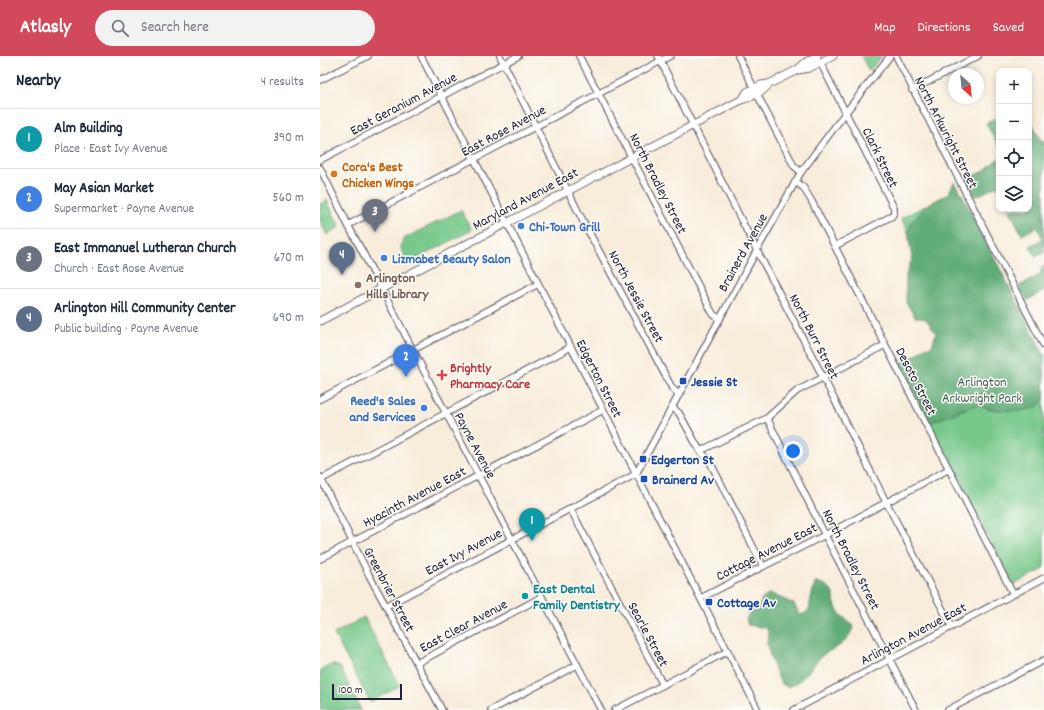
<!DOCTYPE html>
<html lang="en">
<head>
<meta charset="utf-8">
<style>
  :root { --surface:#fff; --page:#f2f2f3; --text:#1f2937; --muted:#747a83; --line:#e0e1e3; --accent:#d1495b }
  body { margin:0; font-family:Dekko,sans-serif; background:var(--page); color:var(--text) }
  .controls { position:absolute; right:12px; top:12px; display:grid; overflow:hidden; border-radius:8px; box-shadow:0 2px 6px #0003 }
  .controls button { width:36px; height:36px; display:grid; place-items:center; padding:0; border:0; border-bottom:1px solid var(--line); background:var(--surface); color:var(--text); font:20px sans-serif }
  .compass { position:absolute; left:628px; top:12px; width:36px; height:36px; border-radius:50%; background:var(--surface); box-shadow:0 2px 6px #0003; rotate:153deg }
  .scale { position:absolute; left:12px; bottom:10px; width:70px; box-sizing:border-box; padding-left:4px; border:2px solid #22223b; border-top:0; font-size:11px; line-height:14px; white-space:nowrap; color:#22223b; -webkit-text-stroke:3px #fdfcf7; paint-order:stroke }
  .you { position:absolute; left:473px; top:395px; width:14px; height:14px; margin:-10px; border:3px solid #fff; border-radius:50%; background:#1a73e8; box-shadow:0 0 0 6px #1a73e833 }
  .badge { display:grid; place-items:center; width:26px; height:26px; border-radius:50%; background:var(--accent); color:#fff; font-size:13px; font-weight:700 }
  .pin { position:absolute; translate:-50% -33px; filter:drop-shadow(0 1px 2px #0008) }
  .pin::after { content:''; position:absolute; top:21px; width:14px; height:12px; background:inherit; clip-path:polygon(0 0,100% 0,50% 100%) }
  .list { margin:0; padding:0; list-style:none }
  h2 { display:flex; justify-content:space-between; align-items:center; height:52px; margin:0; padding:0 16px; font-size:17px }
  h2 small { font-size:13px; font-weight:400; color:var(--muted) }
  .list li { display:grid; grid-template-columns:26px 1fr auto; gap:12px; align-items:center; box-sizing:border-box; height:60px; padding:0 16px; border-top:1px solid var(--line) }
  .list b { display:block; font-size:15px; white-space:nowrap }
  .list p { margin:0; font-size:13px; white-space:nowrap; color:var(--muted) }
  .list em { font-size:13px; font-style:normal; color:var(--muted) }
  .icon { flex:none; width:22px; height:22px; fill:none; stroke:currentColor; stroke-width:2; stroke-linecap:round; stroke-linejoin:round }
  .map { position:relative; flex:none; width:724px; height:654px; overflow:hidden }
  header { display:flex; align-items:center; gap:24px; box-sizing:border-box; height:56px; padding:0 20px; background:var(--accent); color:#fff }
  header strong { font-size:19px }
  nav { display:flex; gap:22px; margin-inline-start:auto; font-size:14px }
  .search { width:280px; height:36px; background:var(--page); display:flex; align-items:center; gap:10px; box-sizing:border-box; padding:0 14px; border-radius:22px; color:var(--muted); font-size:15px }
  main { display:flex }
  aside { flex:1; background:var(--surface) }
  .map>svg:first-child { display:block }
  .green { fill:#77c88a; stroke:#4c7562 }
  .forest { fill:#61ac76; stroke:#426758 }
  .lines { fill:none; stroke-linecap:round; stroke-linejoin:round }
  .minor-casing { stroke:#6d6973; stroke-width:8 }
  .major-casing { stroke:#6d6973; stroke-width:9 }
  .minor { stroke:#fff; stroke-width:5.5 }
  .major { stroke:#fff; stroke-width:7 }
  .food-dot { fill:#e8710a; stroke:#fdfcf7; stroke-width:1.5 }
  .shop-dot { fill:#3f7fe0; stroke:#fdfcf7; stroke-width:1.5 }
  .education-dot { fill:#8d6e63; stroke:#fdfcf7; stroke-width:1.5 }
  .health-dot { fill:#e0444e; stroke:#fdfcf7; stroke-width:1.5 }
  .transit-dot { fill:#1a4fb4; stroke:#fdfcf7; stroke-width:1.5 }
  .culture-dot { fill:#0f9aa8; stroke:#fdfcf7; stroke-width:1.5 }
  .labels { text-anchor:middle; stroke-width:3; stroke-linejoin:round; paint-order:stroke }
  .street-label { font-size:14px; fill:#22223b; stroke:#fdfcf7 }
  .food-label { font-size:14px; font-weight:bold; fill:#c56008; stroke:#fdfcf7; text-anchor:start }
  .shop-label { font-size:14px; font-weight:bold; fill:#366cbe; stroke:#fdfcf7; text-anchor:start }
  .education-label { font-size:14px; font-weight:bold; fill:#785e54; stroke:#fdfcf7; text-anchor:start }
  .health-label { font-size:14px; font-weight:bold; fill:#be3a42; stroke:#fdfcf7; text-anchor:start }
  .transit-label { font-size:14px; font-weight:bold; fill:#164399; stroke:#fdfcf7; text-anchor:start }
  .park-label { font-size:14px; fill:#405c57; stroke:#fdfcf7 }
  .culture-label { font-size:14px; font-weight:bold; fill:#0d838f; stroke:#fdfcf7; text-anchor:start }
</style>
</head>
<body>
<header>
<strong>Atlasly</strong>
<div class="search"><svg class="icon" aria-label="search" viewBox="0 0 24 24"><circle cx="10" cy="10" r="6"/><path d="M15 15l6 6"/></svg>Search here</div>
<nav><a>Map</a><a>Directions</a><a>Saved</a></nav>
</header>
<main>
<aside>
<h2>Nearby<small>4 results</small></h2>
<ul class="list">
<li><span class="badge" style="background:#0f9aa8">1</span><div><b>Alm Building</b><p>Place · East Ivy Avenue</p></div><em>390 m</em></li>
<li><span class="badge" style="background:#3f7fe0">2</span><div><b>May Asian Market</b><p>Supermarket · Payne Avenue</p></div><em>560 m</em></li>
<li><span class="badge" style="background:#6b7280">3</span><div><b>East Immanuel Lutheran Church</b><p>Church · East Rose Avenue</p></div><em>670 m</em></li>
<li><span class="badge" style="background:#5c6f8a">4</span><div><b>Arlington Hill Community Center</b><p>Public building · Payne Avenue</p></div><em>690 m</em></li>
</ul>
</aside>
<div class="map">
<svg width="724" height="654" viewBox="0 0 724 654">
  <rect width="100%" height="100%" fill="#fdfcf7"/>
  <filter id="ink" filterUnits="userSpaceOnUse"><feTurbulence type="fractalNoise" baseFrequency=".025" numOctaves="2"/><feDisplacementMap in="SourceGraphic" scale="8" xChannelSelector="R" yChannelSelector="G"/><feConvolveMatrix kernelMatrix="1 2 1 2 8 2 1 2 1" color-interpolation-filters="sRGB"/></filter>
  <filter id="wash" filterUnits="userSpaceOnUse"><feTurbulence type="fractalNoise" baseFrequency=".012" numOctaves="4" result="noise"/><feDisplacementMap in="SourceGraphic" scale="16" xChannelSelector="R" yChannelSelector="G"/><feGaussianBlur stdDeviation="0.9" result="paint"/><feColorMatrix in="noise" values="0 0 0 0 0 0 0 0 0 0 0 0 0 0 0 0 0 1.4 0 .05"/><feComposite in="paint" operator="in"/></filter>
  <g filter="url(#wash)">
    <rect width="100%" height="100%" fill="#f8eddb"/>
    <g class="green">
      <polygon points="541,0 562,0 549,15"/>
      <polygon points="639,133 724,299 724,513 693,529 609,367 580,308 615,290 637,274 581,162"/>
      <polygon points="7,144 20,171 7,179 0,165 0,148"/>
      <path d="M141,154l11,20 -64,33c-4,-7 -10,-15 -5,-24z"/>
      <polygon points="44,561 80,630 50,646 14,578"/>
      <polygon points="12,608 20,611 41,654 0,654 0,615"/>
    </g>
    <g class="forest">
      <polygon points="679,61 679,91 666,67"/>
      <polygon points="709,61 721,85 724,84 724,197 716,201 710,190 723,183 717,171 702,179 689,153 709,153"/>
      <polygon points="679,102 679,134 677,130 655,141 646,124 665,114"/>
      <polygon points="634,126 643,141 724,299 724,343 716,352 699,355 676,354 656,349 609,367 580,308 597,298 604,292 612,290 616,277 606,263 595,261 586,246 586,219 592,203 588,176 593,164 609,148 628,138"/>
      <polygon points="722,210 724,210 724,235 707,244 699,230 720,219"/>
      <path d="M495,527c8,-1 15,4 18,11 2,4 1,9 3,13 4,8 11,14 18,19 -5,11 -9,17 -20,23 -4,2 -8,3 -11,6 -9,7 -29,42 -42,28 -3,-3 -13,-33 -14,-38 0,-8 4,-7 -1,-17l-18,-3 -2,-6 4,-6 9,-4 2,-9 9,-7 24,11 6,11 4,-1 5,-4 2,-12z"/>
    </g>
  </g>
  <g filter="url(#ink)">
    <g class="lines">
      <g class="minor-casing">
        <g id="minor">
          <polyline points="101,0 438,654"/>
          <polyline points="180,0 263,165 352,332 359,339"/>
          <polyline points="259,0 393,258 400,263"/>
          <polyline points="338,0 433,187 503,321 566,446 632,571"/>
          <polyline points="418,0 434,32"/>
          <polyline points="576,0 724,290"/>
          <polyline points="500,6 574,152 574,156 572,160 515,190"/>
          <polyline points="0,24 48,0"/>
          <polyline points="592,34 658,0"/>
          <polyline points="437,38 474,110 481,116"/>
          <polyline points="0,104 198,0"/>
          <polyline points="0,112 29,171 42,195 93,294 281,654"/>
          <polyline points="475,126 483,131 491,144 693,538"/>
          <polyline points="28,169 350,0"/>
          <polyline points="0,343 218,228"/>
          <polyline points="353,352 359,357 380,395 389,404 443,510"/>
          <polyline points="447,362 505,479 596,654"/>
          <polyline points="380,395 447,362 477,335 565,289"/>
          <polyline points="316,418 437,194 481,116 526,56 570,0"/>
          <polyline points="0,421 49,519 122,654"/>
          <polyline points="0,424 251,291"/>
          <polyline points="250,452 343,629"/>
          <polyline points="0,503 283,354"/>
          <polyline points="381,542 505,479 629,413"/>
          <polyline points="66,550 316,418"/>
          <polyline points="97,607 222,541"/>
          <polyline points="171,654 257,609"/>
          <polyline points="295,654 408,595"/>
          <polyline points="474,654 724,522"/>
          <polyline points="628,654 724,604"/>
        </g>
      </g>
      <g class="major-casing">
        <g id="major">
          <polyline points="478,14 489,12 513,0"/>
          <polyline points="423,43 427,36 441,29 449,28 477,14 486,6 497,0"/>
          <path d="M0,265l423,-222c10,-2 19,-6 26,-15"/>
        </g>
      </g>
      <use href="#minor" class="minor"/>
      <use href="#major" class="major"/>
    </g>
  </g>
  <circle class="food-dot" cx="14" cy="118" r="4"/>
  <g class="shop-dot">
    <circle cx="201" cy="170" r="4"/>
    <circle cx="64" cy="202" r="4"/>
    <circle cx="104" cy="352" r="4"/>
  </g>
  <circle class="education-dot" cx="38" cy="229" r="4"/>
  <path class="health-dot" d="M120 313h4v4h4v4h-4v4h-4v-4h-4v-4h4z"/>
  <g class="transit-dot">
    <rect x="359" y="321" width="8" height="8" rx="2"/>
    <rect x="319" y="399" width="8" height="8" rx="2"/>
    <rect x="320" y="419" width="8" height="8" rx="2"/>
    <rect x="385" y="542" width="8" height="8" rx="2"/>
  </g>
  <circle class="culture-dot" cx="205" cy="540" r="4"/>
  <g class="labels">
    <g class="street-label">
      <text transform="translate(83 47) rotate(-28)" y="5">East Geranium Avenue</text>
      <text transform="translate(183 74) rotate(-28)" y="5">East Rose Avenue</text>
      <text transform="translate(627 76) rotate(63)" y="5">North Arkwright Street</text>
      <text transform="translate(561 101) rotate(64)" y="5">Clark Street</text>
      <text transform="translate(339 127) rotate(63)" y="5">North Bradley Street</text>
      <text transform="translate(205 142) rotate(-28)" y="5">Maryland Avenue East</text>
      <text transform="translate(422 196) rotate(-61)" y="5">Brainerd Avenue</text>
      <text transform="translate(317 240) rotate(62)" y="5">North Jessie Street</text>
      <text transform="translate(495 280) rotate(63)" y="5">North Burr Street</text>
      <text transform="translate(280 322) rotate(63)" y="5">Edgerton Street</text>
      <text transform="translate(597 325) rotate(63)" y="5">Desoto Street</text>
      <text transform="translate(156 389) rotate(62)" y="5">Payne Avenue</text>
      <text transform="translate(94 440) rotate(-28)" y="5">Hyacinth Avenue East</text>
      <text transform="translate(143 495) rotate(-28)" y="5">East Ivy Avenue</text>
      <text transform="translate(446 495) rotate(-27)" y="5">Cottage Avenue East</text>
      <text transform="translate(532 503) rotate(63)" y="5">North Bradley Street</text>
      <text transform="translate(70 533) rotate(62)" y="5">Greenbrier Street</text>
      <text transform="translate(143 569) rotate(-28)" y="5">East Clear Avenue</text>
      <text transform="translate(593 577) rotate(-28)" y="5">Arlington Avenue East</text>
      <text transform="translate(329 578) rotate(62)" y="5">Searle Street</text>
    </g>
    <g class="food-label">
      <text x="22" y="115">Cora's Best<tspan x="22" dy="16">Chicken Wings</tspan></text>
    </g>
    <g class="shop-label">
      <text x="209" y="175">Chi-Town Grill</text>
      <text x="72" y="207">Lizmabet Beauty Salon</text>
      <text x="96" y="349" text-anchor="end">Reed's Sales<tspan x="96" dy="16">and Services</tspan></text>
    </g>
    <g class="education-label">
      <text x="46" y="226">Arlington<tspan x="46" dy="16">Hills Library</tspan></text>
    </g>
    <g class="health-label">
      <text x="130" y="316">Brightly<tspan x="130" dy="16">Pharmacy Care</tspan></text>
    </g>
    <g class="transit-label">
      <text x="371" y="330">Jessie St</text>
      <text x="331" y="408">Edgerton St</text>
      <text x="332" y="428">Brainerd Av</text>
      <text x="397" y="551">Cottage Av</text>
    </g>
    <g class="park-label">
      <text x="662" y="330">Arlington<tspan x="662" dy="16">Arkwright Park</tspan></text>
    </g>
    <g class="culture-label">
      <text x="213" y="537">East Dental<tspan x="213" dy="16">Family Dentistry</tspan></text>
    </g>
  </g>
</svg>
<div class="controls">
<button>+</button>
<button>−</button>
<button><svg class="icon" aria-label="locate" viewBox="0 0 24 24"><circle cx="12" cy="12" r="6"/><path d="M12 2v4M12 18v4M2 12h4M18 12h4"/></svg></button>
<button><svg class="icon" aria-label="layers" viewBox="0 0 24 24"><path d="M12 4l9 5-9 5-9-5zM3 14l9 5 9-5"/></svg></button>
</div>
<svg class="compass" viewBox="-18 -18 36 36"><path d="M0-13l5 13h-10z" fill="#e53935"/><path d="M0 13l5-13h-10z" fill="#747a83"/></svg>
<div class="scale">100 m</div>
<div class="you"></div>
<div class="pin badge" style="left:212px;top:485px;background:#0f9aa8">1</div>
<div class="pin badge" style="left:86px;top:321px;background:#3f7fe0">2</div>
<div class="pin badge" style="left:55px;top:176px;background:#6b7280">3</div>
<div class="pin badge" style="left:22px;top:219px;background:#5c6f8a">4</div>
</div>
</main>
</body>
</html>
